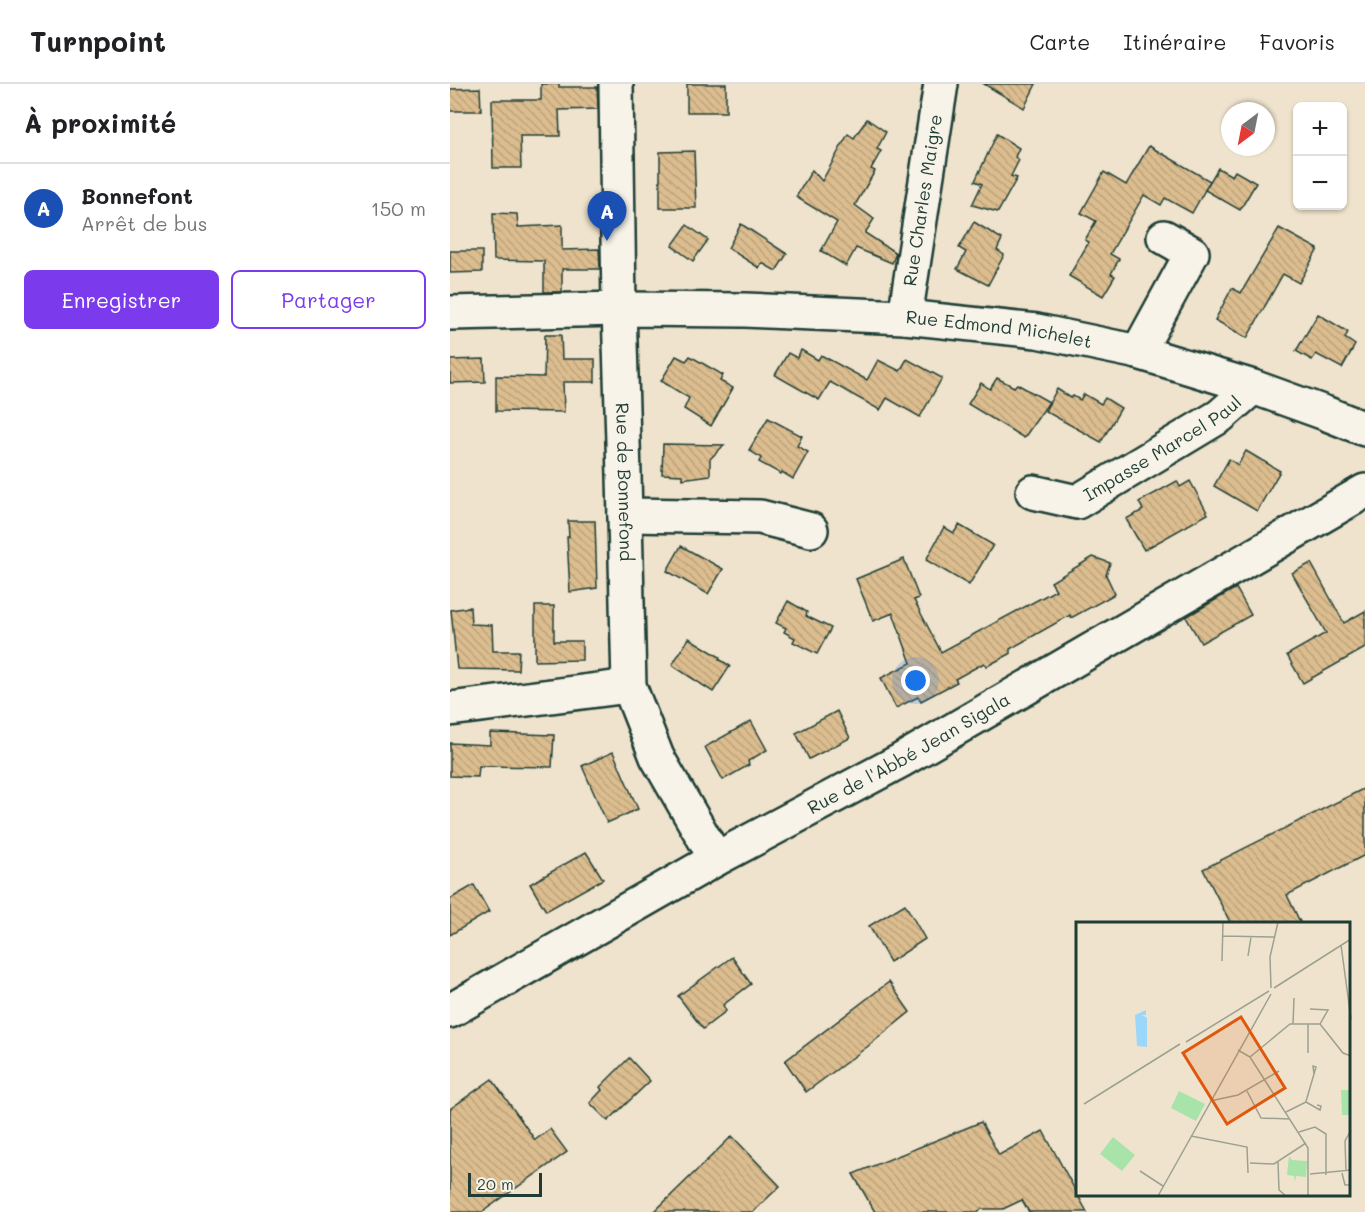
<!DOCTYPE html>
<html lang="fr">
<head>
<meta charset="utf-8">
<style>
  :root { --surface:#fff; --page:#f6f6f6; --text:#202124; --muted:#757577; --line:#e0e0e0; --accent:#7c3aed }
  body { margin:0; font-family:Mali,sans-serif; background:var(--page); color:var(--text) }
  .controls { position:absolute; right:18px; top:18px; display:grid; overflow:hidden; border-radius:9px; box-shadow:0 2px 4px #0004 }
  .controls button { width:54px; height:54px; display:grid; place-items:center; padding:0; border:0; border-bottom:2px solid var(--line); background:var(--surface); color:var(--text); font:30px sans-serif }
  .compass { position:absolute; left:771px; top:18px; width:54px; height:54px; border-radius:50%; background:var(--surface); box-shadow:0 2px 4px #0004; rotate:212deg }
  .scale { position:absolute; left:18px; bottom:15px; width:74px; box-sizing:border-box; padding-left:6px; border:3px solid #1f3d34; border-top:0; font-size:16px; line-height:21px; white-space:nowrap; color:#1f3d34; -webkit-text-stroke:4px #f7f3e8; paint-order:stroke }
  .you { position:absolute; left:466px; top:597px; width:21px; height:21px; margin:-15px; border:4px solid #fff; border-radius:50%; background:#1a73e8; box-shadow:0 0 0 9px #1a73e833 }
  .badge { display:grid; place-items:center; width:39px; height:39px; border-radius:50%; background:var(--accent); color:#fff; font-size:20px; font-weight:700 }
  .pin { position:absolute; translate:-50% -50px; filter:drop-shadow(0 2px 3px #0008) }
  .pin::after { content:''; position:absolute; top:32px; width:21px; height:18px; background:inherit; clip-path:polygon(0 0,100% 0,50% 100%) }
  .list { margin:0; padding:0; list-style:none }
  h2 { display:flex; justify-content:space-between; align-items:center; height:78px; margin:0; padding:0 24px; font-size:26px }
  h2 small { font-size:20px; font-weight:400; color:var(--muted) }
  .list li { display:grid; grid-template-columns:39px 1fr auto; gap:18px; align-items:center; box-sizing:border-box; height:90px; padding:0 24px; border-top:2px solid var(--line) }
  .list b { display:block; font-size:22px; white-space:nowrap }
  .list p { margin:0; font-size:20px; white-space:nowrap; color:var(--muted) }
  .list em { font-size:20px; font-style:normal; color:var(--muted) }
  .actions { display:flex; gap:12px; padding:18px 24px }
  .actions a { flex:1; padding:14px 0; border:2px solid var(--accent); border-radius:9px; text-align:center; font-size:21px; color:var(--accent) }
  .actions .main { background:var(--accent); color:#fff }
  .map { position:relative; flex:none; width:915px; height:1128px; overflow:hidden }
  header { display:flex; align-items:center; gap:36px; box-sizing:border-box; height:84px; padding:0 30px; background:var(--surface); border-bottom:2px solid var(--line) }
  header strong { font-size:28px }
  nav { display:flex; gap:33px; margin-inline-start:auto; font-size:21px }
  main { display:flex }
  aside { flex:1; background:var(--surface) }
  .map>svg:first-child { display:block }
  .building { fill:url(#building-back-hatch); stroke:#1f3d34; stroke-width:1.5 }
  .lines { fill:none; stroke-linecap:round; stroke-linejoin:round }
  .minor-casing { stroke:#1f3d34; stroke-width:38 }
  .minor { stroke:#f7f3e8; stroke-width:33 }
  .labels { text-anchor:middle; stroke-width:4.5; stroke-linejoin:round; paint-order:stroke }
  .street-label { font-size:18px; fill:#1f3d34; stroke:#f7f3e8 }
  .inset-road { fill:none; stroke:#9ca190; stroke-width:1.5 }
  .view { fill:#de580e; fill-opacity:0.15; stroke:#de580e; stroke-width:3 }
  .inset-edge { fill:none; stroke:#1f3d34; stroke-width:3 }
</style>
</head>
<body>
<header>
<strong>Turnpoint</strong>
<nav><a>Carte</a><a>Itinéraire</a><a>Favoris</a></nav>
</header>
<main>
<aside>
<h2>À proximité<small></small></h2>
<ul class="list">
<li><span class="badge" style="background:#1a4fb4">A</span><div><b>Bonnefont</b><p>Arrêt de bus</p></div><em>150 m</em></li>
</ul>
<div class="actions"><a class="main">Enregistrer</a><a>Partager</a></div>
</aside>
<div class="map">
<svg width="915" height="1128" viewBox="0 0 915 1128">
  <defs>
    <pattern id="building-back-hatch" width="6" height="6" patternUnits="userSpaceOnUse" patternTransform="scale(1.5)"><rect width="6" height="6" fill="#dcbd8f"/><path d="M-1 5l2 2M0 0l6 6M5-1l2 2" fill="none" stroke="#bca37c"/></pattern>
  </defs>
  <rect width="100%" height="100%" fill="#efe3cd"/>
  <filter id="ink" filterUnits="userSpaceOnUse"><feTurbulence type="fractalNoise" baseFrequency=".0167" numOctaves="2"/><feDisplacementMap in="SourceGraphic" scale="12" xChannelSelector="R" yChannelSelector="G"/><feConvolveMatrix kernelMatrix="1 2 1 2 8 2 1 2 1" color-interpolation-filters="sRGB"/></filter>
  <g filter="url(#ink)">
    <g class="building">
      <polygon points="91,0 109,0 109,3 147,3 148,25 109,26 110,52 70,52 71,84 43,84 42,16 91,16"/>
      <rect x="237" y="0" width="39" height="28"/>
      <polygon points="534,0 586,0 574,24"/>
      <polygon points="30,4 31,27 0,27 0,5"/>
      <polygon points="417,35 436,48 427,65 431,67 421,85 425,87 405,121 424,135 415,149 446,169 442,179 406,164 396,182 371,167 387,138 346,113 362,86 372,97 398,50 404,54"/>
      <polygon points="547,50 569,64 565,73 569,76 561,92 567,94 548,128 522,121 532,100 525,97"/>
      <polygon points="699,62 760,97 742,129 715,114 711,121 694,111 660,170 669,175 661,190 665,192 653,212 619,192 639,158 635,156 646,137 631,129 654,88 676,101"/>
      <polygon points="244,67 246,124 210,124 210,68"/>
      <polygon points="768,84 782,92 785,87 806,99 790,126 755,106"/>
      <polygon points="43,129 67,130 68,143 112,141 112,166 149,165 150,185 112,185 112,208 94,208 94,177 44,176"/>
      <polygon points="524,138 552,155 547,166 554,171 538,201 507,185 516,168 509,164"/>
      <polygon points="291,140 337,170 326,187 312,179 309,184 278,164"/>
      <polygon points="237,141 258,156 243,177 222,162"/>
      <polygon points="829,144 868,165 849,199 833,190 797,254 765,236 782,204 791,209"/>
      <polygon points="0,167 32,167 32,188 0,189"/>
      <polygon points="868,230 898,248 895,254 905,261 892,284 866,270 862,276 846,267"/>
      <polygon points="95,251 111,251 112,275 145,275 145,298 113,298 114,328 46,327 46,292 94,293"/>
      <polygon points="351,266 368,276 371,271 417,296 428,276 450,287 457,275 492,294 470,333 437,314 430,326 380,298 369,316 325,291 338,269 347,274"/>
      <polygon points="226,272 236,277 240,272 273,291 270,297 283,304 261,342 234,325 239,314 211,297"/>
      <polygon points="34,275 35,298 0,299 0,276"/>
      <polygon points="547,294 564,303 567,300 599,318 574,354 518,320 531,299 540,305"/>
      <polygon points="607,305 621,314 623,312 630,316 634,310 651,320 655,314 671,324 651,358 595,327"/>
      <polygon points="318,334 352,352 347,362 358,368 343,395 332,388 331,390 309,378 311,374 299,366"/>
      <polygon points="213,360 274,361 260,375 260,391 232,395 232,391 212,390"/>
      <polygon points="796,367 830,387 807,427 764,402 779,375 788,381"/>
      <polygon points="727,397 730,403 740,397 758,430 694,466 676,435 693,426 689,418"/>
      <polygon points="118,437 145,437 147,504 120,508 117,453 119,453"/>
      <polygon points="509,441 543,461 519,501 476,476 494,443 504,449"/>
      <polygon points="231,462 273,485 258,510 217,487"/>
      <polygon points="643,473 660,479 656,491 665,510 621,534 620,531 560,565 560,570 537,582 534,579 505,595 507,598 471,617 468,613 446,624 431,594 461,579 443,529 423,537 406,495 454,475 469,514 464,516 491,568 606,506 601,498"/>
      <polygon points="861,479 894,539 915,527 915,564 853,599 837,571 876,549 842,489"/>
      <polygon points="786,504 801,531 751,559 736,533"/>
      <polygon points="338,517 357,528 356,532 381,544 367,570 343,558 345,554 334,548 336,544 326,539"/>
      <polygon points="85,522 104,522 104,557 132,557 132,576 85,577"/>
      <polygon points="20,523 21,540 42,541 43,567 69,567 68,586 7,585 1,526"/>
      <polygon points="239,554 270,573 269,575 280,582 263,608 222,581"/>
      <polygon points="387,627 400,654 359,675 346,649"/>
      <polygon points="301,637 317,666 298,677 299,681 273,696 255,663"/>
      <polygon points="40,649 104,651 102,683 29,682 28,693 0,692 0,659 40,661"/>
      <polygon points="163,668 188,725 157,739 132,682"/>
      <polygon points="915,704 915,771 837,811 851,840 781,840 753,785"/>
      <polygon points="136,768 153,795 96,827 80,800"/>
      <polygon points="24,801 39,828 0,851 0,815"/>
      <polygon points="455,820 475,855 440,878 419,842"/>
      <polygon points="282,873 301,900 273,921 276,927 253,945 228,912"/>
      <polygon points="439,898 460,928 417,963 356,1008 335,977"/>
      <polygon points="179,974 200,997 158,1037 140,1019 152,1006 150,1003"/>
      <polygon points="42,995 85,1056 100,1045 117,1068 32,1128 0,1128 0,1025"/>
      <polygon points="531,1038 549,1071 593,1047 637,1128 579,1128 572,1116 553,1125 532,1125 527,1128 425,1128 403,1090"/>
      <polygon points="282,1052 330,1102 303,1128 204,1128"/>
    </g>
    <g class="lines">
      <g class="minor-casing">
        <g id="minor">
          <path id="s1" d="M166,0l3,225 5,166 5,211 28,71 59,102"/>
          <path id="s2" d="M0,229l169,-4 126,1 160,7 132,14 101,21 115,35 72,26 40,16"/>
          <path id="s3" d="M455,233l36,-233"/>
          <polyline points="688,268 742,169 714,153"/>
          <path id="s4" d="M583,408l44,10 143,-86 33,-29"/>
          <polyline points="175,431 310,433 361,446"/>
          <polyline points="0,625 179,602"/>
          <path id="s5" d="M0,927l266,-152 184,-98 465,-270"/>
        </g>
      </g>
      <use href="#minor" class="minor"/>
    </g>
  </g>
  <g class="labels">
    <g class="street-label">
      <text dy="6" stroke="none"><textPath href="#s3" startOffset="118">Rue Charles Maigre</textPath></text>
      <text dy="6" stroke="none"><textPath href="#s2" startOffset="550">Rue Edmond Michelet</textPath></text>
      <text dy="6" stroke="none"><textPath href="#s4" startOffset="146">Impasse Marcel Paul</textPath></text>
      <text dy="6" stroke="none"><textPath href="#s1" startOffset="398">Rue de Bonnefond</textPath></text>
      <text dy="6" stroke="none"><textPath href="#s5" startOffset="526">Rue de l'Abbé Jean Sigala</textPath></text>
    </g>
  </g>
  <g transform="translate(626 838)">
    <rect width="274" height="274" fill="#efe3cd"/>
    <path d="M213,234l3,4 15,1 -1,16 -10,-1 -1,6 -1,-6 -7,-1z" fill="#a8e3a9"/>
    <path d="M37,215l22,18 -13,16 -22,-17z" fill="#a8e3a9"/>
    <path d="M265,168h9v25h-8zM103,169l26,13 -9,17 -25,-13z" fill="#a8e3a9"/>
    <path d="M70,88v5h-4l5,3v29l-10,-1 -2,-31z" fill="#9ad7fb"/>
    <path class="inset-road" d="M147,14l52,1M265,23l10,74M172,34l3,-19M146,39l1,-39M195,66l-1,-31 8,-35M198,66l77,-49M234,87l18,1 -8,14M217,102l1,-26M244,102l23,29 8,3M110,120l83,-51M162,128l12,7 58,91v48M232,131v-29M174,135l40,-33h30M171,169l14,27 29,1M134,179l28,-6 41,-24M230,180l14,8 1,-4 -4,-1M8,182l96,-60M210,190l20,-10v-1l1,-3 7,-24 2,-7 -3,-1 1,8M223,210l16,-5 11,7v41M115,214l56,11 1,26M202,240l1,28 7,6M174,241l24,1 32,-21M64,249l23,15M270,249l-1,-30 6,-11M266,251l3,12h6M234,252l41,-4M82,274l113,-202"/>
    <path class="view" d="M165,95l44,71 -58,36 -44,-71z"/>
    <rect width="274" height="274" class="inset-edge"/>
  </g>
</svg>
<div class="controls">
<button>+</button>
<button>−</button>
</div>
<svg class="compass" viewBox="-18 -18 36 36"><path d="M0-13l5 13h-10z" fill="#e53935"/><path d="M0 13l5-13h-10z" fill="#757577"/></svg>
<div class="scale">20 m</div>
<div class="you"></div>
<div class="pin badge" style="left:157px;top:157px;background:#1a4fb4">A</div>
</div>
</main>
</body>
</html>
